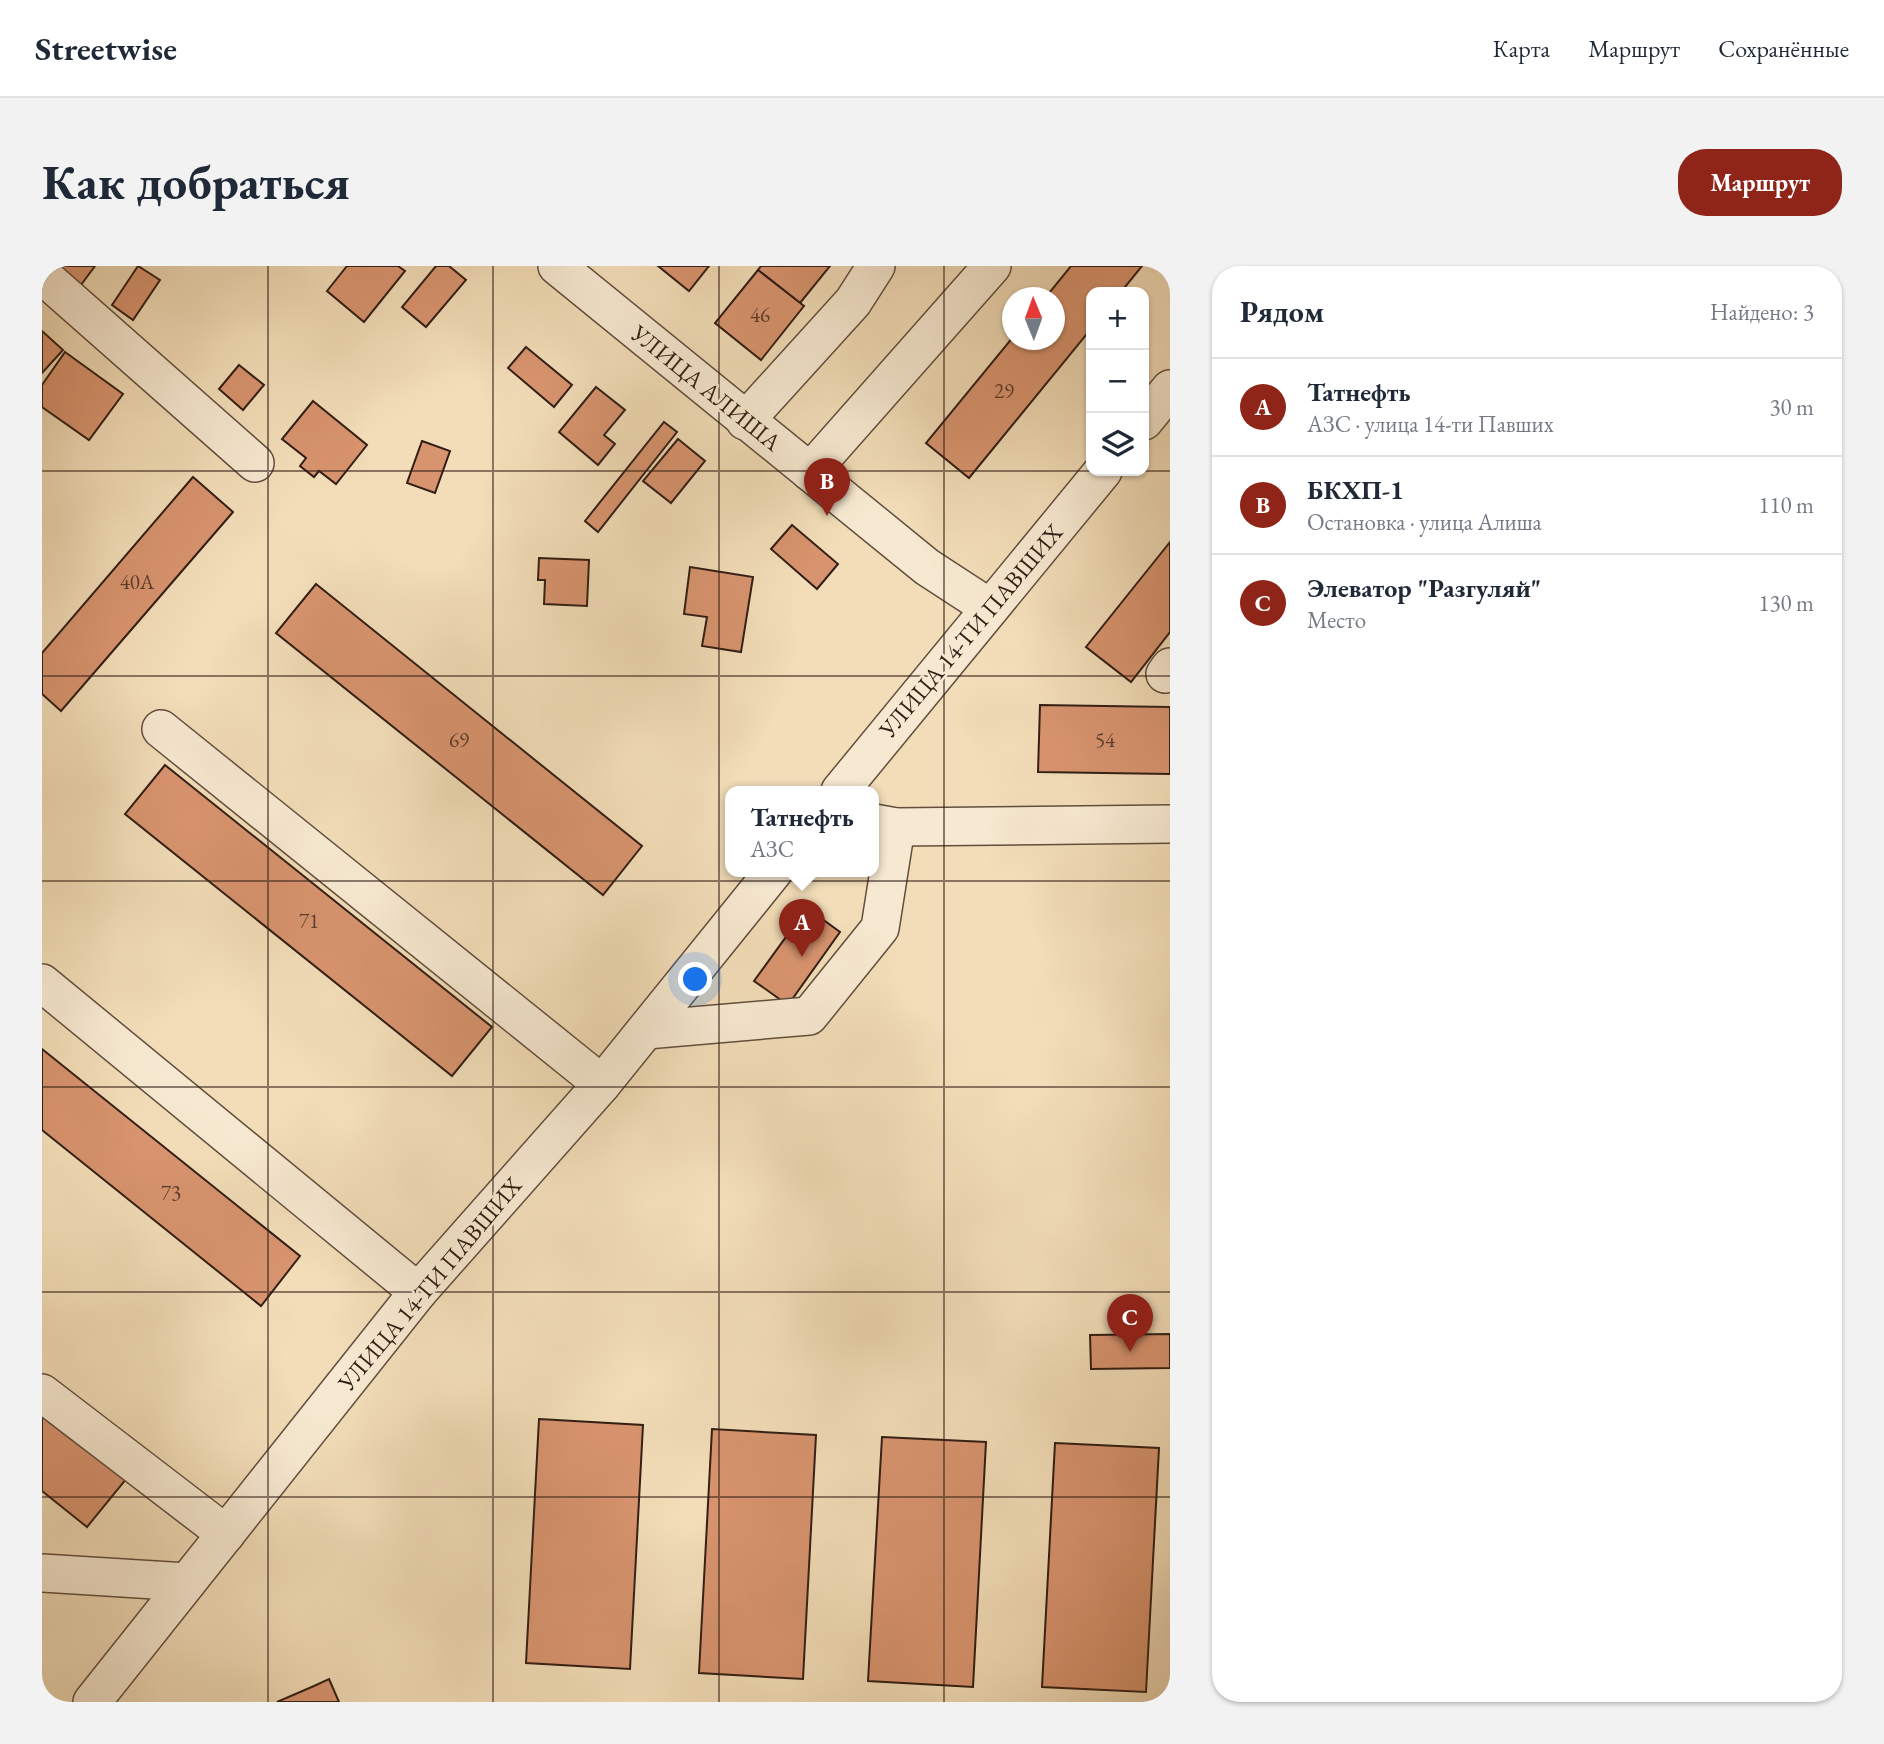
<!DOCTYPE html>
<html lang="ru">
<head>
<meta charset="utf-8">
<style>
  :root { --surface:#fff; --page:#f2f2f3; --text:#1f2937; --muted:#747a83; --line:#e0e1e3; --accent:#8f2418 }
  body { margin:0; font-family:"EB Garamond",serif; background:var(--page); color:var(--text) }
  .controls { position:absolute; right:21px; top:21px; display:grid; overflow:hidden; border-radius:14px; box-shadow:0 2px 5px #0004 }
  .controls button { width:63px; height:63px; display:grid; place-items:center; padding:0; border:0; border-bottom:2px solid var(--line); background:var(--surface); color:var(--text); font:35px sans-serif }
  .compass { position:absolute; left:960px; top:21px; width:63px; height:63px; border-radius:50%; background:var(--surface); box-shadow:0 2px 5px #0004; rotate:359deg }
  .you { position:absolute; left:654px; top:714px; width:24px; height:24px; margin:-18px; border:5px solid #fff; border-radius:50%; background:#1a73e8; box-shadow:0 0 0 10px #1a73e833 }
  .badge { display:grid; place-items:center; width:46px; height:46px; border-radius:50%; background:var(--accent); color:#fff; font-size:23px; font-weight:700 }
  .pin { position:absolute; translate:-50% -58px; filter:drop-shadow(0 2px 4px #0008) }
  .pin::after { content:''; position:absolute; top:37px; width:24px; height:21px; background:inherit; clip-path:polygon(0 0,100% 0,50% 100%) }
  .popup { position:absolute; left:683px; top:520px; width:154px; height:91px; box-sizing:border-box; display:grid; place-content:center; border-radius:14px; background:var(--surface); filter:drop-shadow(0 2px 5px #0005); font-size:23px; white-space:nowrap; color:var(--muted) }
  .popup b { font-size:26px; color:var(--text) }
  .popup::after { content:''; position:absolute; left:50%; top:100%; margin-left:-14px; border:14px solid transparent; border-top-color:var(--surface) }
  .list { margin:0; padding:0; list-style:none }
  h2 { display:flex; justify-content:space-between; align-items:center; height:91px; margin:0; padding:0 28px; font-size:30px }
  h2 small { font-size:23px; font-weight:400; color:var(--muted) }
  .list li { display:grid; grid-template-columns:46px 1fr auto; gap:21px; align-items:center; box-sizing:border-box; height:98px; padding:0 28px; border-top:2px solid var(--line) }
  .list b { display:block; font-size:26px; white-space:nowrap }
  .list p { margin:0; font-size:23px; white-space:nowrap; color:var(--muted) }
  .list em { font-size:23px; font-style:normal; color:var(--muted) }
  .icon { flex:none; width:38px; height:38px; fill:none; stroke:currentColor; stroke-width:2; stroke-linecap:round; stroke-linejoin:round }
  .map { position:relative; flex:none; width:1128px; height:1436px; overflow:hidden; border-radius:28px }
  header { display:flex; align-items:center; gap:42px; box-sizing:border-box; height:98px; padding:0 35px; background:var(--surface); border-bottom:2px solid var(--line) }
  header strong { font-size:33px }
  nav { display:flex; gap:38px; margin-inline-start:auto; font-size:24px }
  .intro { display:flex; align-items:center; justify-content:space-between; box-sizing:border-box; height:168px; padding:0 42px }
  h1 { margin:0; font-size:49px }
  .button { padding:18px 32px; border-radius:28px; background:var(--accent); color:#fff; font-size:24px; font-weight:700 }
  main { display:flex; gap:42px; padding:0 42px }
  aside { flex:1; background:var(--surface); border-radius:28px; box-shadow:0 2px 5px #0004 }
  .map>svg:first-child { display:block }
  .building { fill:#d8946f; stroke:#321e15; stroke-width:2 }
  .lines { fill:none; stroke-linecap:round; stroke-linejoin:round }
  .minor-casing { stroke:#624e3e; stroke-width:40 }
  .minor { stroke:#f7e9d1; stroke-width:37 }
  .grid { fill:none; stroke:#321e15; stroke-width:2; stroke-opacity:0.55 }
  .labels { text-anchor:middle; stroke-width:5; stroke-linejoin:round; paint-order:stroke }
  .number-label { font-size:21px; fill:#5c3c2c }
  .street-label { font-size:24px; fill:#321e15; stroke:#f7e9d1 }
</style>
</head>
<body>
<header>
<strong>Streetwise</strong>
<nav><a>Карта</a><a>Маршрут</a><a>Сохранённые</a></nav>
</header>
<div class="intro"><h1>Как добраться</h1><a class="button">Маршрут</a></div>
<main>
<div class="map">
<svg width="1128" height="1436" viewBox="0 0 1128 1436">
  <rect width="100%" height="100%" fill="#f2ddb8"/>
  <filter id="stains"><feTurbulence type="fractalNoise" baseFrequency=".00286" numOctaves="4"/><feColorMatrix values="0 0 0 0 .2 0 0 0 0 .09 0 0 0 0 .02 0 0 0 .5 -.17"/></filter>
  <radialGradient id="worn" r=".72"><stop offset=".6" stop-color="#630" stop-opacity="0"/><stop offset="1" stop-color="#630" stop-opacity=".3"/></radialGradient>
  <g class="building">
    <polygon points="11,0 53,0 39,19"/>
    <polygon points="96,0 118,14 91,54 70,39"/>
    <polygon points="305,0 356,0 363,5 322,56 285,25"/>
    <polygon points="394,0 407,0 424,14 384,61 360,41"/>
    <polygon points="616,0 667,0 647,25"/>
    <polygon points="719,0 788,0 758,37 716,4"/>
    <polygon points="1029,0 1100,0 1079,26 1049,26 1049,63 927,212 884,177 971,71 971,74 1013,74 1013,32 1003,32"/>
    <polygon points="716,4 762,40 719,94 673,57"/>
    <polygon points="0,65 21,84 0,107"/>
    <polygon points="484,81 530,119 512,141 466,102"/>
    <polygon points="23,86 81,128 47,174 0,141 0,119"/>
    <polygon points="197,99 222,119 201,144 177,123"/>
    <polygon points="554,121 583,144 562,169 573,178 556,199 517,166"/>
    <polygon points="271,135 325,179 294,218 277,205 272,211 258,200 264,192 240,173"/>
    <polygon points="622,156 635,166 556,266 543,255"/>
    <polygon points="636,173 663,195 629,237 601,215"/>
    <polygon points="380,175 408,185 393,227 365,217"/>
    <polygon points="151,211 191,246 19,445 0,428 0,387"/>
    <polygon points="750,259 796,298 775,323 729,283"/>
    <polygon points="1128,276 1128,366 1089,416 1044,381"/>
    <polygon points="497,292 547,294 545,340 502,338 503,314 496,314"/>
    <polygon points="648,301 711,311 699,386 660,380 665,351 642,348"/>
    <polygon points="274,318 600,580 561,629 234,367"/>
    <polygon points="998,439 1128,441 1128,508 996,506"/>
    <polygon points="123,499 450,761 410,810 83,548"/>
    <polygon points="765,642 798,666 746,739 712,715"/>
    <polygon points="0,783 258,990 219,1040 0,864"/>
    <polygon points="1128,1068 1128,1102 1049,1103 1048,1069"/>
    <polygon points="0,1145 85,1212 45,1261 0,1225"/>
    <polygon points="497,1153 601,1159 588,1403 484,1397"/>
    <polygon points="670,1163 774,1169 761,1413 657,1407"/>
    <polygon points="840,1171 944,1176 931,1421 826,1415"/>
    <polygon points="1013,1177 1117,1182 1104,1426 1000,1421"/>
    <polygon points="287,1413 297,1436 235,1436 272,1420"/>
  </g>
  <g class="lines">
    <g class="minor-casing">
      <g id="minor">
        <polyline points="515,0 885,301 948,342"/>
        <polyline points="0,9 213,197"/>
        <polyline points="703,155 811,36 834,0"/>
        <polyline points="1102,155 1128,123"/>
        <polyline points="768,206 950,0"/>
        <polyline points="1123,408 1128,401"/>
        <polyline points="119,463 560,818"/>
        <polyline points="798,525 1061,205"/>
        <polyline points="832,557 854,561 1128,558"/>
        <polyline points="0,717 376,1026"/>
        <polyline points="604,764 767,750 838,662 854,561"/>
        <polyline points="0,1127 184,1268"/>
        <polyline points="0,1307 145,1316"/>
        <polyline points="50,1436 376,1026 560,818 732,605"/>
      </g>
    </g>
    <use href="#minor" class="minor"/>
  </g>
  <path class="grid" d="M226,0v1436M451,0v1436M677,0v1436M902,0v1436M0,205h1128M0,410h1128M0,615h1128M0,821h1128M0,1026h1128M0,1231h1128"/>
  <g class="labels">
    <g class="number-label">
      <text x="718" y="56">46</text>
      <text x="962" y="132">29</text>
      <text x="95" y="323">40А</text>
      <text x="417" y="481">69</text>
      <text x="1063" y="481">54</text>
      <text x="267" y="662">71</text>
      <text x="129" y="934">73</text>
    </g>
    <g class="street-label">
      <text transform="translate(664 122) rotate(39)" y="8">УЛИЦА АЛИША</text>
      <text transform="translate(929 365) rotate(-50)" y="8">УЛИЦА 14-ТИ ПАВШИХ</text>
      <text transform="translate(388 1018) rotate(-50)" y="8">УЛИЦА 14-ТИ ПАВШИХ</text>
    </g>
  </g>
  <rect width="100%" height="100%" filter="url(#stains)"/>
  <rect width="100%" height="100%" fill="url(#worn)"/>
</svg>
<div class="controls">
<button>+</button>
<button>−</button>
<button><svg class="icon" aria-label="layers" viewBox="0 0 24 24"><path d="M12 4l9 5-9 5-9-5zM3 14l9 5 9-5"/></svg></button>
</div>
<svg class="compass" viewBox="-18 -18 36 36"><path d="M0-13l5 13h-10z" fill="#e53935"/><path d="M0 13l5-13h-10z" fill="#747a83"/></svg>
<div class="you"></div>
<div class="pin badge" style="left:760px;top:691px">A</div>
<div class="popup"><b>Татнефть</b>АЗС</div>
<div class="pin badge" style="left:785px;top:250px">B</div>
<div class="pin badge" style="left:1088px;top:1086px">C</div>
</div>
<aside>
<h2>Рядом<small>Найдено: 3</small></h2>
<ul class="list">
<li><span class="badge">A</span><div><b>Татнефть</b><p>АЗС · улица 14-ти Павших</p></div><em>30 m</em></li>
<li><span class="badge">B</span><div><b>БКХП-1</b><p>Остановка · улица Алиша</p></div><em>110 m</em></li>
<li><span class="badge">C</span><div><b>Элеватор &quot;Разгуляй&quot;</b><p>Место</p></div><em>130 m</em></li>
</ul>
</aside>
</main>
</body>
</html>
